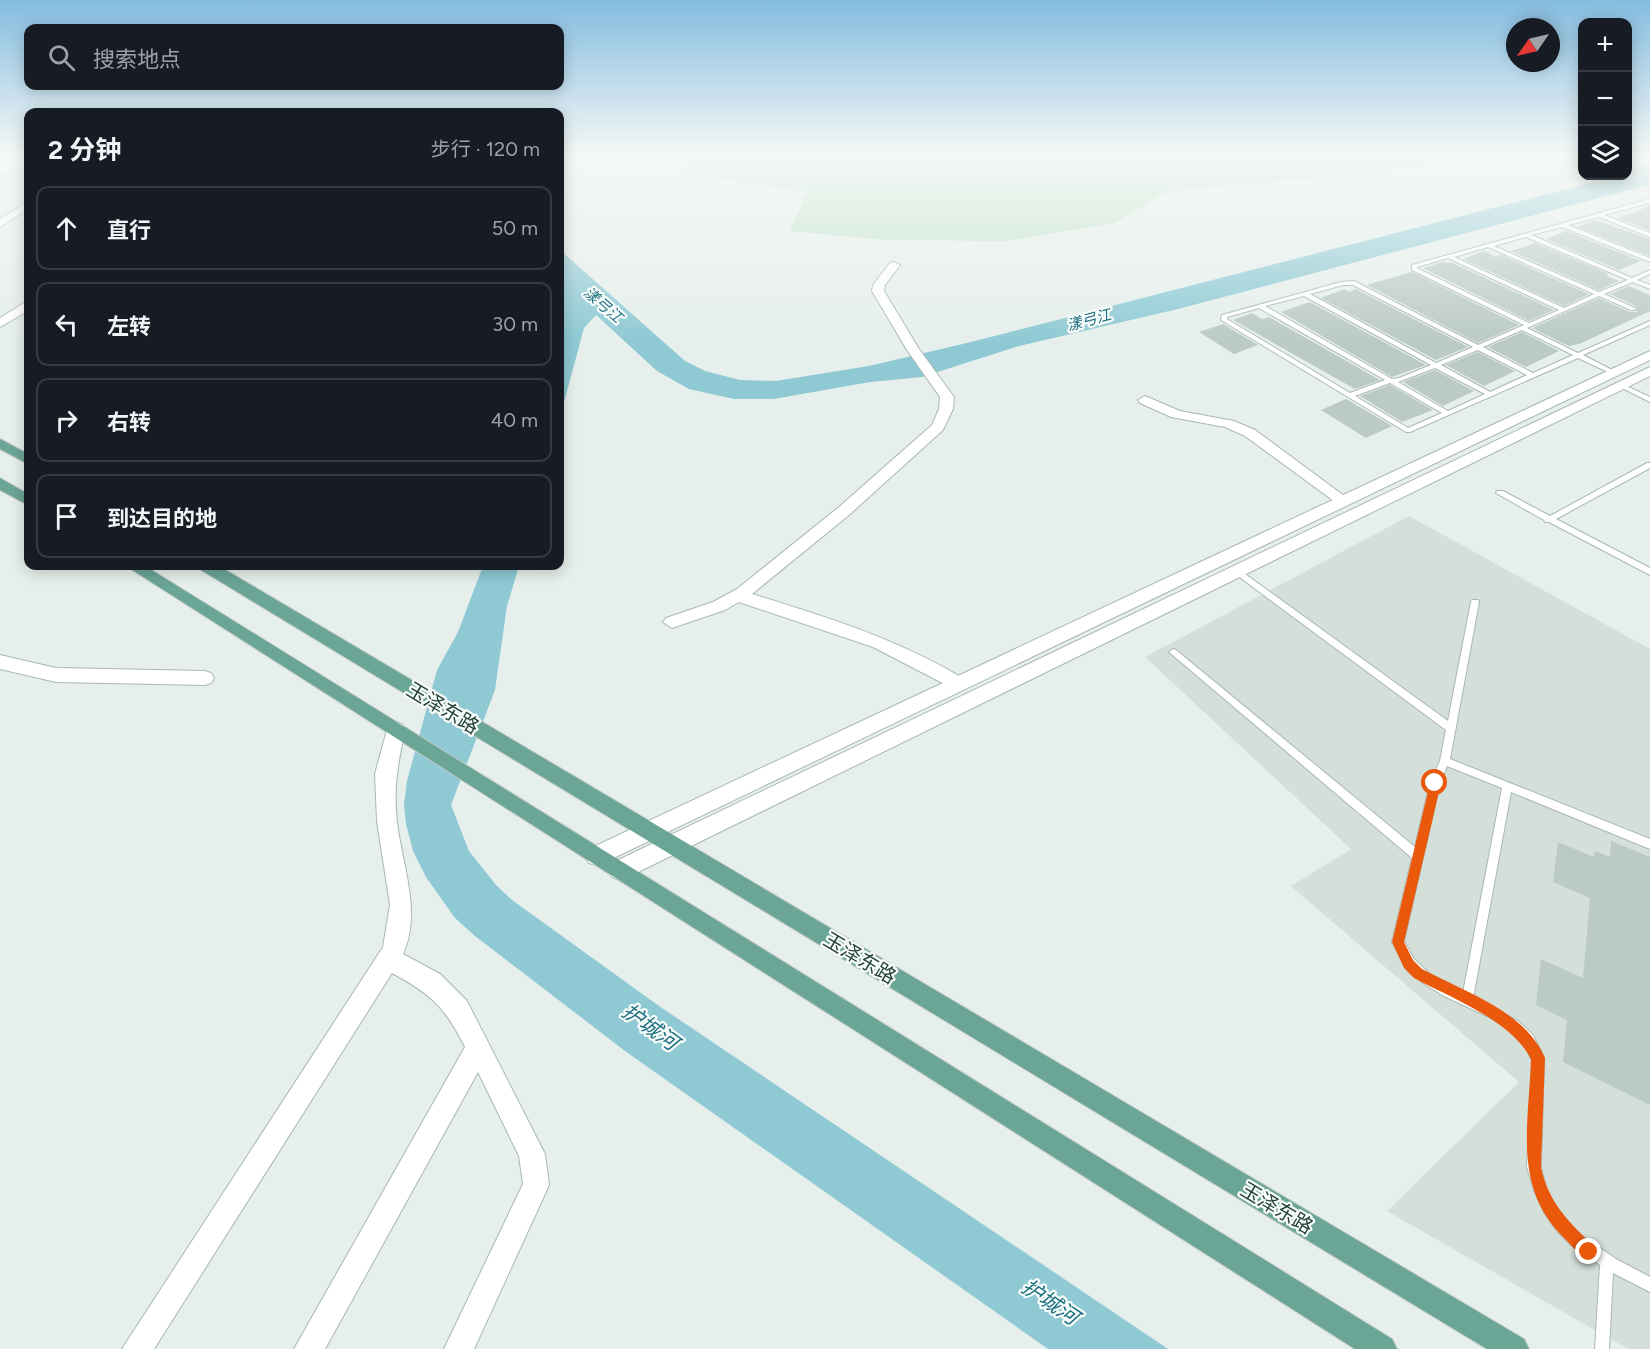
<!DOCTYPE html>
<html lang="zh">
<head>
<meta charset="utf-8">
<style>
  :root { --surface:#171b24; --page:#20242c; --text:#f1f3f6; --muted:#9ea1a6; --line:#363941 }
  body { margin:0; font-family:Figtree,"Noto Sans SC",sans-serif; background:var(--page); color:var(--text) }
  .controls { position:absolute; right:18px; top:18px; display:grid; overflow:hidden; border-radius:12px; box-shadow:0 3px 15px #0003 }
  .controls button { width:54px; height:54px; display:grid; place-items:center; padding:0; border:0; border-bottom:2px solid var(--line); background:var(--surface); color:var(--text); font:30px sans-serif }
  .compass { position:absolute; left:1506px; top:18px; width:54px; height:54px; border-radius:50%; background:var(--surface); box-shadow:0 3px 15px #0003; rotate:236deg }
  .stop { position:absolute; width:18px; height:18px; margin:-14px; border:4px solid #ea580c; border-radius:50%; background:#fff }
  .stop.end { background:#ea580c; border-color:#fff; box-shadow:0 2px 6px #0008 }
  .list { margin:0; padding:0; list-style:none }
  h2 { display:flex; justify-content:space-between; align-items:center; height:78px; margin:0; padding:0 24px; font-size:26px }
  h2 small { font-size:20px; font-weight:400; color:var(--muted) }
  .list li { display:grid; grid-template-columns:39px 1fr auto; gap:18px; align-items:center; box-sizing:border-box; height:84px; margin:0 12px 12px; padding:0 12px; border:2px solid var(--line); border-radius:12px }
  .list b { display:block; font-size:22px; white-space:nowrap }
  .list em { font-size:20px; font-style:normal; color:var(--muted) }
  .icon { flex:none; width:33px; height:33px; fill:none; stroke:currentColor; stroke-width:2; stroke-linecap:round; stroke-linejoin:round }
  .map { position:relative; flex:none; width:1650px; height:1349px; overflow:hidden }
  .search { position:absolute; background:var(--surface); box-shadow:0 3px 15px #0003; left:24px; top:24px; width:540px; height:66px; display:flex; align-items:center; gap:15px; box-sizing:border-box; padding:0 21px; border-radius:12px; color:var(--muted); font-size:22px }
  .panel { position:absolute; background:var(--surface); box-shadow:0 3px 15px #0003; left:24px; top:108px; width:540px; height:462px; border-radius:12px }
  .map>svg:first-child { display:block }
  .built { fill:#d4dfda }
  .green { fill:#bfe0c8 }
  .water { fill:#8ec9d4 }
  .building { fill:#bbcac4 }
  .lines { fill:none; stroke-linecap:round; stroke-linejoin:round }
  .service-casing { stroke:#a8b8b2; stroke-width:2 }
  .minor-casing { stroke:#a8b8b2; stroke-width:2 }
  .tertiary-casing { stroke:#a8b8b2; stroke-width:2 }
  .primary-casing { stroke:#c2cac8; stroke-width:2 }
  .service { fill:#fff; fill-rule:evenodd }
  .minor { fill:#fff; fill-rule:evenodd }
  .tertiary { fill:#fff; fill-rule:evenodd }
  .primary { fill:#6aa596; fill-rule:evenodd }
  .route { fill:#ea580c }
  .labels { text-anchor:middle; stroke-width:4.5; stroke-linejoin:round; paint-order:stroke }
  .far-water-label { font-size:15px; font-style:italic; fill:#1c6f80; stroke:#f7fbf9 }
  .near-street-label { font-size:20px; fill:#24423a; stroke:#f7fbf9 }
  .near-water-label { font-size:21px; font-style:italic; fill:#1c6f80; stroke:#f7fbf9 }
</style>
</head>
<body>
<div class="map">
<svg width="1650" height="1349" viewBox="0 0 1650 1349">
  <rect width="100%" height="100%" fill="#e6efeb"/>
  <polygon class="built" points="1409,516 1650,649 1650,1349 1628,1349 1387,1211 1519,1082 1291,886 1351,849 1145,657"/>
  <polygon class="green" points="688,154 1487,154 1374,173 1168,191 1116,223 1009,241 887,240 789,231 807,192 683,173"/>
  <g class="water">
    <polygon points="1650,164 1648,185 1178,309 1019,346 922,377 870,382 774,399 734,399 689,389 657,371 596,315 584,328 560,417 560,328 563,304 560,286 560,250 685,361 705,371 740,380 776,381 869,366 967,343 1618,176 1628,176 1628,172"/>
    <polygon points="483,566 519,566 507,606 495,690 451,805 469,851 496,885 512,900 659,1006 1168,1349 1048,1349 625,1051 475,936 455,918 426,877 413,851 406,824 404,805 407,781 437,670 458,632"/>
  </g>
  <g class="building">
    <polygon points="1650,206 1650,231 1619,218"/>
    <polygon points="1595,220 1650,239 1650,256 1578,227"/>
    <polygon points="1566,231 1641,261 1619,270 1546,239"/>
    <polygon points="1535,243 1609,274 1606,276 1619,281 1599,290 1511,251"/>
    <polygon points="1484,251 1496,257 1501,255 1589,294 1564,306 1463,259"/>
    <polygon points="1443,262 1453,263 1554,310 1529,321 1423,268"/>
    <polygon points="1412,272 1519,325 1478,343 1367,285"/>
    <polygon points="1629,286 1650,295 1650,311 1579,344 1569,346 1532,328 1599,298 1630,312 1637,312 1636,306 1610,294"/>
    <polygon points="1344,289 1349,292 1356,289 1468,347 1436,360 1321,298"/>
    <polygon points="1310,302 1426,365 1392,377 1281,312"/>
    <polygon points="1252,313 1262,319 1269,317 1380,380 1355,389 1233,320"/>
    <polygon points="1223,324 1258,345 1234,354 1199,332"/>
    <polygon points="1522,332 1559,351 1526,367 1488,347"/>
    <polygon points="1478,352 1515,371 1484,386 1446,365"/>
    <polygon points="1435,370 1474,391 1443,406 1403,382"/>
    <polygon points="1390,385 1433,410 1402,422 1360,396"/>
    <polygon points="1346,399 1392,426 1366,438 1321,410"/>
    <polygon points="1611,841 1650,857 1650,1105 1563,1062 1567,1020 1536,1005 1541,959 1583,978 1590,898 1553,882 1558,842 1594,857 1595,851 1610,857"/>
  </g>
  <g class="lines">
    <g class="service-casing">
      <g id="service">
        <path d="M1650,199v4l-46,12 46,18v4l-51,-20 -31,8 82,33v4l-88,-35 -31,8 101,43 18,-8v4l-13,6 13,5v4l-17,-7 -29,12 31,14v2h-4l-32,-14 -72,32 51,25 72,-32v4l-67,30 31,16v2h-4l-32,-15 -168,74h-4l-185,-112 1,-5 119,-33 13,-1 124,64 46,-20 -112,-55v-5zM1526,237l102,43 -29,12 -105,-46zM1488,247l106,47 -30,14 -110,-51zM1448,258l111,52 -30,13 -112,-55v-1zM1343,285h10l120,62 -37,16 -126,-69zM1304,296l127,69 -32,13 -7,1 -127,-73zM1259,308l126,72 -35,13 -123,-74v-2zM1522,330l51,25 -40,18 -50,-26zM1478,350l49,25 -37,17 -49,-27zM1435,368l50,26 -37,17 -50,-29zM1390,383l52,30 -34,15 -53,-32z"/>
        <polygon points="1620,383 1650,397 1650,402 1618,386 1617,385"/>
        <polygon points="1647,463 1650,463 1650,468 1556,519 1650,568 1650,575 1549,522 1545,522 1544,520 1496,493 1497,491 1503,491 1550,516"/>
        <path d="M1237,568l211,153 23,-119 1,-2h6l1,2 -29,157 200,80v10l-139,-57 -38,206 45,23 15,14 11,23 -3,109 5,22 8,16 13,16 14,14 35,24 34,18v15l-37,-19 -4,76h-14l5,-84 -29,-20 -14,-14 -12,-17 -11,-24 -7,-23 5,-106 -7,-17 -16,-15 -20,-12 -45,-21 -21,-13 -17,-16 -14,-25 20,-84 -243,-206 4,-3 3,1 239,197 15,-64 10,-22 6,-31 -212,-157 -1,-2 1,-2zM1447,766l55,22 -39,205 -32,-18 -17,-16 -10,-18 36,-158z"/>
      </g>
    </g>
    <g class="minor-casing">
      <g id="minor">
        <polygon points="7,166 12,169 10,171 0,174 0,168"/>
        <polygon points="28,202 28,209 0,227 0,219"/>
        <path d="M894,262l6,3 -15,20 -1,6 35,58 35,48 -1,12 -10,21 -94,85 -97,79c74,23 146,45 212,85l3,5 -3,5 -6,2 -85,-44 -134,-45 -14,8 -53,18 -9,-6 3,-4 47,-16 24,-13 102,-82 93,-82 7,-16 1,-12 -33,-47 -35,-59 1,-6 17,-22z"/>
        <polygon points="24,303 28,303 28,311 0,327 0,318"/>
        <polygon points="1145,396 1180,411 1234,421 1255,430 1351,501 1348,504 1338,504 1245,436 1225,427 1171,417 1140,403 1138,400"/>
        <polygon points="0,655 56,668 205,671 211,673 214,678 211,683 205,685 56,682 0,669"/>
        <path d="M396,722l7,3 2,5c-7,33 -12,58 -8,92 5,43 25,90 6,132l37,20 27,27 78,153 4,31 -4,9 -71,155h-30l79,-165 -4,-28 -41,-84 -153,277h-31l171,-302c-20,-40 -34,-53 -73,-74l-238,376h-32l261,-402 7,-42 -13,-84 -2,-47 12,-44 2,-5z"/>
      </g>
    </g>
    <g class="tertiary-casing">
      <g id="tertiary">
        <polygon points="1650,351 1650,360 603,863 596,865 589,863 586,856 589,849"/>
        <polygon points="1650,367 1650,376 628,877 620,880 612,877 609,870 612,863"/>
      </g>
    </g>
    <g class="primary-casing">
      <g id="primary">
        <polygon points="0,439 28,454 28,464 0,449"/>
        <polygon points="0,478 28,494 28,505 0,490"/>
        <polygon points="126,566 145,566 1392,1339 1397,1349 1355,1349"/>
        <polygon points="199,566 219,566 1524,1339 1529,1349 1487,1349 201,570"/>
      </g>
    </g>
    <use href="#service" class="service"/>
    <use href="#minor" class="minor"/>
    <use href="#tertiary" class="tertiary"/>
    <use href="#primary" class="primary"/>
  </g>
  <linearGradient id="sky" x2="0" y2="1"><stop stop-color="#84bce0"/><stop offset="0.45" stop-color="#f4f8f6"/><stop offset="1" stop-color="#f4f8f6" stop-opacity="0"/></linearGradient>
  <rect width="1650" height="343" fill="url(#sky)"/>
  <path class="route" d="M1435,779l6,4 -37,159 9,18 9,9c43,23 103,42 123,89l-4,109c7,35 29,57 54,80l2,5 -2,6 -6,2c-9,-4 -17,-14 -24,-21 -53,-51 -36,-114 -34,-180 -20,-39 -80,-61 -117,-81l-10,-10 -12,-26 38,-159z"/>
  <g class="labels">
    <g class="far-water-label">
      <text transform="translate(603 305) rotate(41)" y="5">漾弓江</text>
      <text transform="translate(1089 320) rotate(-15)" y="5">漾弓江</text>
    </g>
    <g class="near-street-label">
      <text transform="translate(443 708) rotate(31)" y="7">玉泽东路</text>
      <text transform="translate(860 958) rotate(31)" y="7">玉泽东路</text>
      <text transform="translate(1277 1208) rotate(31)" y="7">玉泽东路</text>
    </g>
    <g class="near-water-label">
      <text transform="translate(650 1027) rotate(36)" y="7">护城河</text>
      <text transform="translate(1050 1302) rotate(34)" y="7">护城河</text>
    </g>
  </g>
</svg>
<div class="controls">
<button>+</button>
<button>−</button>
<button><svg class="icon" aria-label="layers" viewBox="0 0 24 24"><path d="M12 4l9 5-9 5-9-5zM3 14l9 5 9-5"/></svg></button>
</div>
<svg class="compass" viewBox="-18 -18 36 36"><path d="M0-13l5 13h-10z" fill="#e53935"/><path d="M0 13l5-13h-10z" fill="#9ea1a6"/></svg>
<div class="stop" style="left:1435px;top:783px"></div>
<div class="stop end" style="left:1589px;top:1252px"></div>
<div class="search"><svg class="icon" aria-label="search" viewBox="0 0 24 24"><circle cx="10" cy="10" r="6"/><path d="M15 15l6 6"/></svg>搜索地点</div>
<section class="panel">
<h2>2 分钟<small>步行 · 120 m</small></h2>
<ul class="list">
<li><svg class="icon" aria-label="ahead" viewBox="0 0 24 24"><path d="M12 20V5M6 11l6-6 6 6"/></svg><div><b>直行</b></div><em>50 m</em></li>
<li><svg class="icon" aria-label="left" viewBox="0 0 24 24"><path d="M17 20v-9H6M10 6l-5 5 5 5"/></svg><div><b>左转</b></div><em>30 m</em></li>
<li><svg class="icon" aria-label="right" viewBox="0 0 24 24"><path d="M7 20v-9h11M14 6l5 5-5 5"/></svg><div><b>右转</b></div><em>40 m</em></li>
<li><svg class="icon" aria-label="arrive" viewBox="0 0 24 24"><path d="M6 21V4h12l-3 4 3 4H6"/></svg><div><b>到达目的地</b></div></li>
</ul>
</section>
</div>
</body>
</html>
